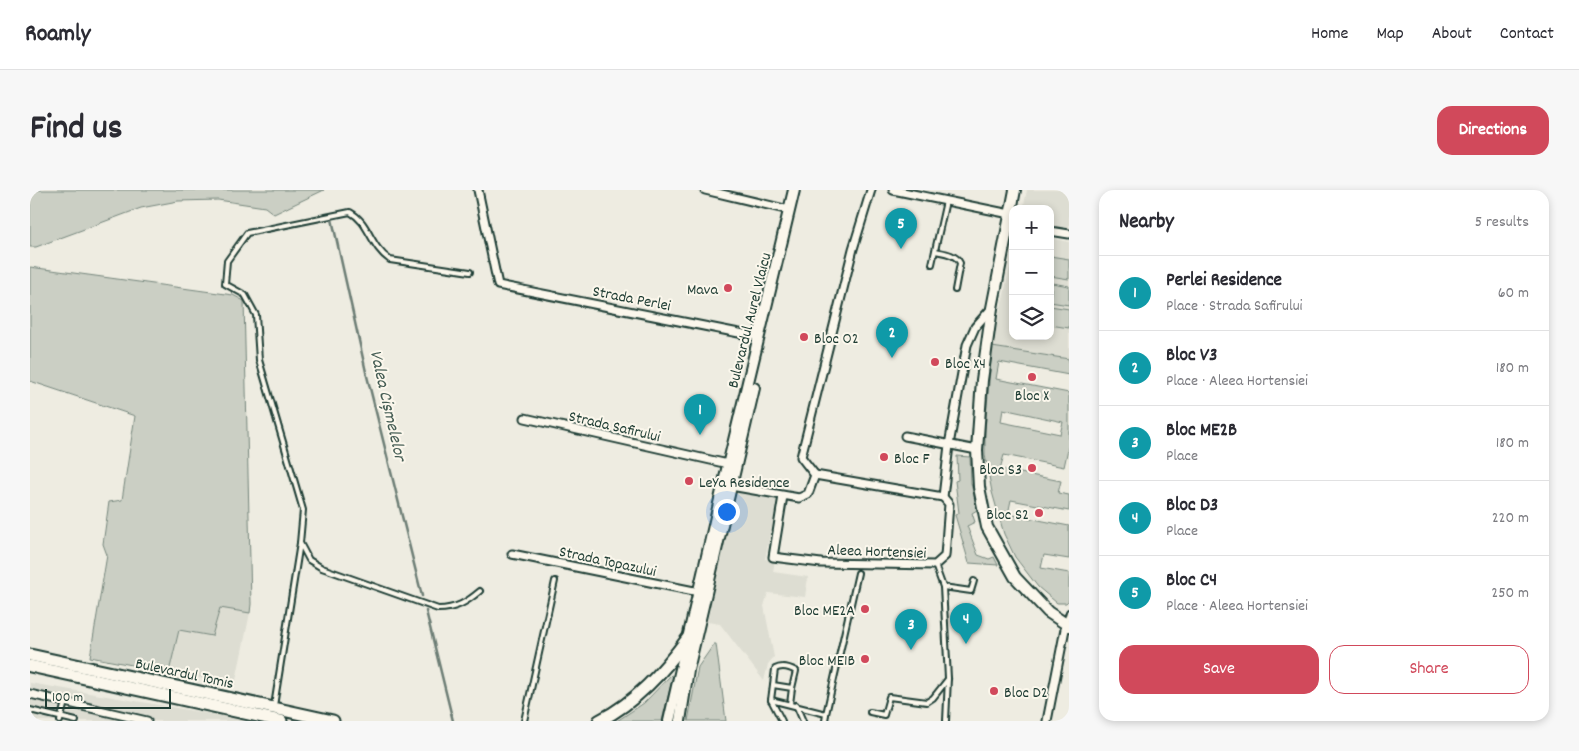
<!DOCTYPE html>
<html lang="en">
<head>
<meta charset="utf-8">
<style>
  :root { --surface:#fff; --page:#f7f7f7; --text:#2b2b33; --muted:#7c7c81; --line:#e1e1e2; --accent:#d1495b }
  body { margin:0; font-family:Dekko,sans-serif; background:var(--page); color:var(--text) }
  .controls { position:absolute; right:15px; top:15px; display:grid; overflow:hidden; border-radius:10px; box-shadow:0 2px 8px #0003 }
  .controls button { width:45px; height:45px; display:grid; place-items:center; padding:0; border:0; border-bottom:1px solid var(--line); background:var(--surface); color:var(--text); font:25px sans-serif }
  .scale { position:absolute; left:15px; bottom:12px; width:126px; box-sizing:border-box; padding-left:5px; border:2px solid #1f3d34; border-top:0; font-size:14px; line-height:18px; white-space:nowrap; color:#1f3d34; -webkit-text-stroke:4px #fbf7ec; paint-order:stroke }
  .you { position:absolute; left:696px; top:321px; width:18px; height:18px; margin:-12px; border:4px solid #fff; border-radius:50%; background:#1a73e8; box-shadow:0 0 0 8px #1a73e833 }
  .badge { display:grid; place-items:center; width:32px; height:32px; border-radius:50%; background:var(--accent); color:#fff; font-size:16px; font-weight:700 }
  .pin { position:absolute; translate:-50% -41px; filter:drop-shadow(0 1px 2px #0008) }
  .pin::after { content:''; position:absolute; top:26px; width:18px; height:15px; background:inherit; clip-path:polygon(0 0,100% 0,50% 100%) }
  .list { margin:0; padding:0; list-style:none }
  h2 { display:flex; justify-content:space-between; align-items:center; height:65px; margin:0; padding:0 20px; font-size:21px }
  h2 small { font-size:16px; font-weight:400; color:var(--muted) }
  .list li { display:grid; grid-template-columns:32px 1fr auto; gap:15px; align-items:center; box-sizing:border-box; height:75px; padding:0 20px; border-top:1px solid var(--line) }
  .list b { display:block; font-size:19px; white-space:nowrap }
  .list p { margin:0; font-size:16px; white-space:nowrap; color:var(--muted) }
  .list em { font-size:16px; font-style:normal; color:var(--muted) }
  .actions { display:flex; gap:10px; padding:15px 20px }
  .actions a { flex:1; padding:11px 0; border:1px solid var(--accent); border-radius:15px; text-align:center; font-size:18px; color:var(--accent) }
  .actions .main { background:var(--accent); color:#fff }
  .icon { flex:none; width:28px; height:28px; fill:none; stroke:currentColor; stroke-width:2; stroke-linecap:round; stroke-linejoin:round }
  .map { position:relative; flex:none; width:1039px; height:531px; overflow:hidden; border-radius:15px }
  header { display:flex; align-items:center; gap:30px; box-sizing:border-box; height:70px; padding:0 25px; background:var(--surface); border-bottom:1px solid var(--line) }
  header strong { font-size:24px }
  nav { display:flex; gap:28px; margin-inline-start:auto; font-size:18px }
  .intro { display:flex; align-items:center; justify-content:space-between; box-sizing:border-box; height:120px; padding:0 30px }
  h1 { margin:0; font-size:35px }
  .button { padding:12px 22px; border-radius:15px; background:var(--accent); color:#fff; font-size:18px; font-weight:700 }
  main { display:flex; gap:30px; padding:0 30px }
  aside { flex:1; background:var(--surface); border-radius:15px; box-shadow:0 2px 8px #0003 }
  .map>svg:first-child { display:block }
  .built { fill:#ddddd2 }
  .green { fill:#cbcfc4; stroke:#75867c; fill-rule:evenodd }
  .lines { fill:none; stroke-linecap:round; stroke-linejoin:round }
  .stream { stroke:#6c7d74; stroke-width:2.5 }
  .lane-casing { stroke:#1f3d34; stroke-width:8 }
  .street-casing { stroke:#1f3d34; stroke-width:11 }
  .secondary-casing { stroke:#1f3d34; stroke-width:14 }
  .primary-casing { stroke:#1f3d34; stroke-width:15 }
  .lane { stroke:#fbf7ec; stroke-width:4 }
  .street { stroke:#fbf7ec; stroke-width:7 }
  .secondary { stroke:#fbf7ec; stroke-width:10 }
  .primary { stroke:#fbf7ec; stroke-width:11 }
  .poi-dot { fill:#d1495b; stroke:#fbf7ec; stroke-width:2 }
  .labels { text-anchor:middle; stroke-width:4; stroke-linejoin:round; paint-order:stroke }
  .poi-label { font-size:16px; fill:#1f3d34; stroke:#fbf7ec; text-anchor:end }
  .street-label { font-size:16px; fill:#1f3d34; stroke:#fbf7ec }
  .water-label { font-size:18px; font-style:italic; fill:#455d54; stroke:#fbf7ec }
</style>
</head>
<body>
<header>
<strong>Roamly</strong>
<nav><a>Home</a><a>Map</a><a>About</a><a>Contact</a></nav>
</header>
<div class="intro"><h1>Find us</h1><a class="button">Directions</a></div>
<main>
<div class="map">
<svg width="1039" height="531" viewBox="0 0 1039 531">
  <rect width="100%" height="100%" fill="#eeece1"/>
  <filter id="ink" filterUnits="userSpaceOnUse"><feTurbulence type="fractalNoise" baseFrequency=".02" numOctaves="2"/><feDisplacementMap in="SourceGraphic" scale="10" xChannelSelector="R" yChannelSelector="G"/><feConvolveMatrix kernelMatrix="1 2 1 2 8 2 1 2 1" color-interpolation-filters="sRGB"/></filter>
  <g filter="url(#ink)">
    <g class="built">
      <polygon points="997,0 1039,0 1039,41 1039,39 1020,36 1020,19 993,19"/>
      <polygon points="1020,48 1039,52 1039,169 962,157 983,64 983,146 1020,146"/>
      <polygon points="705,299 748,309 735,369 745,370 743,382 778,387 775,407 738,403 734,416 744,467 738,474 734,491 690,434 677,432"/>
      <polygon points="190,418 220,423 205,495 139,482 149,440 182,446"/>
      <polygon points="0,493 223,531 0,531"/>
    </g>
    <g class="green">
      <polygon points="0,0 294,0 244,24 235,17 188,10 148,11 111,18 6,57 0,57"/>
      <polygon points="1020,66 1039,69 1039,89 1020,86"/>
      <polygon points="0,77 203,105 214,111 221,414 220,423 190,418 182,446 149,440 139,482 60,467 77,365 73,354 79,312 92,310 105,226 0,191"/>
      <polygon points="1022,93 1039,96 1039,115 1020,112"/>
      <polygon points="1020,116 1039,119 1039,138 1020,135"/>
      <path d="M962,157l77,12v16l-70,-13 -3,17 73,14v51l-5,23 -60,-12 -4,14 61,12 -3,12 11,2v16l-58,-11 -3,14 61,12v33l-25,-4 -3,13 28,5v27l-3,3h-9l-19,-16 -23,-30 -11,-23 -12,-42 -7,-37v-25zM973,219l60,13 -3,12 -59,-12z"/>
      <polygon points="927,266 940,267 941,293 947,320 942,323 945,332 937,336 948,365 959,369 964,367 968,375 939,373 925,325 929,323 925,291 928,290"/>
      <polygon points="684,454 686,454 696,531 658,531 668,477"/>
      <polygon points="641,485 643,486 632,531 587,531 614,513"/>
    </g>
    <g class="lines">
      <g class="stream">
        <polyline points="302,29 336,182 392,406"/>
        <polyline points="396,421 423,531"/>
      </g>
      <g class="lane-casing">
        <g id="lane">
          <path d="M905,61c9,2 21,3 25,12l-5,27"/>
          <polyline points="902,74 916,11"/>
          <path d="M440,82l-80,-12c-21,-15 -20,-37 -40,-48l-103,21 -20,28 -2,23 20,11 11,20 3,45 44,150 -3,33 9,17 13,8 116,41c18,0 29,-7 42,-18"/>
          <polyline points="905,375 913,397 941,401 944,391"/>
          <polyline points="913,397 918,488 916,531"/>
          <polyline points="1036,432 1039,422"/>
          <polyline points="743,495 762,498 760,514"/>
          <polyline points="741,510 796,524 795,531"/>
          <polyline points="766,515 773,531"/>
          <polyline points="244,516 270,353"/>
          <polyline points="0,520 46,531"/>
          <polyline points="840,522 854,525 859,507 897,512 903,508 918,489"/>
          <polyline points="796,524 828,383"/>
          <polyline points="30,531 35,512"/>
          <polyline points="494,531 525,391"/>
          <path d="M752,531l-11,-21 4,-31c7,-4 14,-2 21,2l-4,17"/>
        </g>
      </g>
      <g class="street-casing">
        <g id="street">
          <polyline points="448,0 468,95 729,147"/>
          <polyline points="675,0 759,20"/>
          <polyline points="863,0 980,24"/>
          <polyline points="1020,41 1039,44"/>
          <polyline points="495,228 698,274"/>
          <polyline points="875,246 947,260"/>
          <polyline points="785,285 913,307 919,255 937,155 945,137 961,119"/>
          <polyline points="701,296 769,308 778,304 785,285 771,267 823,59 841,0"/>
          <polyline points="753,306 743,367 791,373 905,375 915,366 919,314 913,307"/>
          <polyline points="482,364 669,402"/>
          <polyline points="0,504 117,531"/>
          <polyline points="1017,531 1036,434"/>
        </g>
      </g>
      <g class="secondary-casing">
        <g id="secondary">
          <polyline points="985,0 962,118 952,190 947,260 949,297 957,337 985,387 1018,422 1039,436"/>
          <polyline points="639,531 694,292 764,0"/>
          <polyline points="650,531 658,480 724,198"/>
        </g>
      </g>
      <g class="primary-casing">
        <g id="primary">
          <polyline points="0,465 303,531"/>
          <polyline points="0,476 251,531"/>
          <path d="M569,531c37,-19 64,-49 89,-83"/>
        </g>
      </g>
      <use href="#lane" class="lane"/>
      <use href="#street" class="street"/>
      <use href="#secondary" class="secondary"/>
      <use href="#primary" class="primary"/>
    </g>
  </g>
  <g class="poi-dot">
    <circle cx="698" cy="98" r="5"/>
    <circle cx="774" cy="147" r="5"/>
    <circle cx="905" cy="172" r="5"/>
    <circle cx="1002" cy="187" r="5"/>
    <circle cx="854" cy="267" r="5"/>
    <circle cx="1002" cy="278" r="5"/>
    <circle cx="659" cy="291" r="5"/>
    <circle cx="1009" cy="323" r="5"/>
    <circle cx="835" cy="419" r="5"/>
    <circle cx="835" cy="469" r="5"/>
    <circle cx="964" cy="501" r="5"/>
  </g>
  <g class="labels">
    <g class="poi-label">
      <text x="688" y="104">Mava</text>
      <text x="784" y="153" text-anchor="start">Bloc O2</text>
      <text x="915" y="178" text-anchor="start">Bloc X4</text>
      <text x="1002" y="210" text-anchor="middle">Bloc X</text>
      <text x="864" y="273" text-anchor="start">Bloc F</text>
      <text x="992" y="284">Bloc S3</text>
      <text x="669" y="297" text-anchor="start">LeYa Residence</text>
      <text x="999" y="329">Bloc S2</text>
      <text x="825" y="425">Bloc ME2A</text>
      <text x="825" y="475">Bloc ME1B</text>
      <text x="974" y="507" text-anchor="start">Bloc D2</text>
    </g>
    <g class="street-label">
      <text transform="translate(602 107) rotate(11)" y="6">Strada Perlei</text>
      <text transform="translate(718 130) rotate(-76)" y="6">Bulevardul Aurel Vlaicu</text>
      <text transform="translate(585 235) rotate(13)" y="6">Strada Safirului</text>
      <text transform="translate(847 360) rotate(2)" y="6">Aleea Hortensiei</text>
      <text transform="translate(578 370) rotate(12)" y="6">Strada Topazului</text>
      <text transform="translate(155 482) rotate(12)" y="6">Bulevardul Tomis</text>
    </g>
    <g class="water-label">
      <text transform="translate(359 215) rotate(77)" y="6">Valea Cișmelelor</text>
    </g>
  </g>
</svg>
<div class="controls">
<button>+</button>
<button>−</button>
<button><svg class="icon" aria-label="layers" viewBox="0 0 24 24"><path d="M12 4l9 5-9 5-9-5zM3 14l9 5 9-5"/></svg></button>
</div>
<div class="scale">100 m</div>
<div class="you"></div>
<div class="pin badge" style="left:670px;top:245px;background:#0f9aa8">1</div>
<div class="pin badge" style="left:862px;top:168px;background:#0f9aa8">2</div>
<div class="pin badge" style="left:881px;top:460px;background:#0f9aa8">3</div>
<div class="pin badge" style="left:936px;top:454px;background:#0f9aa8">4</div>
<div class="pin badge" style="left:871px;top:59px;background:#0f9aa8">5</div>
</div>
<aside>
<h2>Nearby<small>5 results</small></h2>
<ul class="list">
<li><span class="badge" style="background:#0f9aa8">1</span><div><b>Perlei Residence</b><p>Place · Strada Safirului</p></div><em>60 m</em></li>
<li><span class="badge" style="background:#0f9aa8">2</span><div><b>Bloc V3</b><p>Place · Aleea Hortensiei</p></div><em>180 m</em></li>
<li><span class="badge" style="background:#0f9aa8">3</span><div><b>Bloc ME2B</b><p>Place</p></div><em>180 m</em></li>
<li><span class="badge" style="background:#0f9aa8">4</span><div><b>Bloc D3</b><p>Place</p></div><em>220 m</em></li>
<li><span class="badge" style="background:#0f9aa8">5</span><div><b>Bloc C4</b><p>Place · Aleea Hortensiei</p></div><em>250 m</em></li>
</ul>
<div class="actions"><a class="main">Save</a><a>Share</a></div>
</aside>
</main>
</body>
</html>
